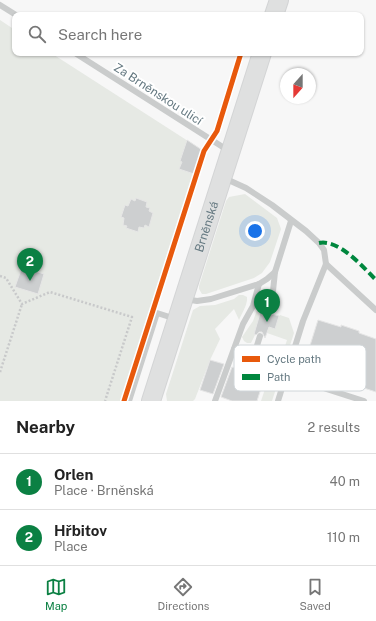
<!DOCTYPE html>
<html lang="en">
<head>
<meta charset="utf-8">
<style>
  :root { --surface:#fff; --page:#f2f2f2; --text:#222; --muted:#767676; --line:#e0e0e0; --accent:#0b8043 }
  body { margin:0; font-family:"Public Sans",sans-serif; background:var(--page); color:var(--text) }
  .compass { position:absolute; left:280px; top:68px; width:36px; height:36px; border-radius:50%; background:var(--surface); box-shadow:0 1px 3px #0004; rotate:201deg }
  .you { position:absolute; left:255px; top:231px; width:14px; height:14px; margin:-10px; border:3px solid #fff; border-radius:50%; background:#1a73e8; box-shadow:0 0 0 6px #1a73e833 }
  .badge { display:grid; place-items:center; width:26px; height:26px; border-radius:50%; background:var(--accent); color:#fff; font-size:13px; font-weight:700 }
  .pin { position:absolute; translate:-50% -33px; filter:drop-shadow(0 1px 2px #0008) }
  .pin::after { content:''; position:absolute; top:21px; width:14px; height:12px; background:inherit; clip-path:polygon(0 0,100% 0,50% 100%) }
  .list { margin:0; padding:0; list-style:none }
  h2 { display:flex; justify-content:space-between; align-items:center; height:52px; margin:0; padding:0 16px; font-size:17px }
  h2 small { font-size:13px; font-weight:400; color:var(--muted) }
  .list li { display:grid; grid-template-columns:26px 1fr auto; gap:12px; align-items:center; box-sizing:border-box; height:56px; padding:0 16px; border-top:1px solid var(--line) }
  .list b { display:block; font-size:15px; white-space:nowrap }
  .list p { margin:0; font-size:13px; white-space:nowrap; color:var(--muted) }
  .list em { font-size:13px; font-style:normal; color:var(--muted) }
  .icon { flex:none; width:22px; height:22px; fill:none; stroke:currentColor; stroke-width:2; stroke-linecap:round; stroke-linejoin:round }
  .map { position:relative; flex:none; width:376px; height:401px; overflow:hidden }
  .search { position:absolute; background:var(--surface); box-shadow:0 1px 3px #0004; left:12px; right:12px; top:12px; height:44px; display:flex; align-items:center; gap:10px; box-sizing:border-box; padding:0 14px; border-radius:8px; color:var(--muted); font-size:15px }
  .sheet { height:164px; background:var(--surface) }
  nav { display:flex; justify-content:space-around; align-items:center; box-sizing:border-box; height:56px; border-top:1px solid var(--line); background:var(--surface); font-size:11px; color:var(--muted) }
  nav a { display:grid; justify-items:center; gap:2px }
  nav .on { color:var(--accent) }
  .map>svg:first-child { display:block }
  .green { fill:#e6e9e4 }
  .building { fill:#cdcfd0; stroke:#e6e6e6 }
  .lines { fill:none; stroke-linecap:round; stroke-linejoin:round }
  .secondary-casing { stroke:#d3d4d5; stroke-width:20 }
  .path { stroke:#c8c9ca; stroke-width:2.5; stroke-dasharray:2 2; stroke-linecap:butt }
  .lane { stroke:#cacccc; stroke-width:6 }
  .secondary { stroke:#dfe0e0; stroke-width:18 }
  .quiet { stroke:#00873e; stroke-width:4; stroke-dasharray:8 4; stroke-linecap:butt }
  .cycleway-casing { stroke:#fff; stroke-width:8 }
  .cycleway { stroke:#e8590c; stroke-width:5 }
  .labels { text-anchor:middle; stroke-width:4; stroke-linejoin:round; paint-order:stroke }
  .street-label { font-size:12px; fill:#647880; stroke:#fff }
  .key { fill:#fff; stroke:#d0d6d9; stroke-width:1 }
  .key-label { font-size:11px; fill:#647880 }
</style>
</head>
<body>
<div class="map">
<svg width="376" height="401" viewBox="0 0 376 401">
  <rect width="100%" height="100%" fill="#f7f7f7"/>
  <g class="green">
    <polygon points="0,20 15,30 15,53 51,53 202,150 179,218 177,233 173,239 122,401 0,401"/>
    <polygon points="245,194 277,218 281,229 270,262 262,273 254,278 206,294 202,294 199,289 199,286 226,201 229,197"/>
    <path d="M239,295h4l4,2c1,7 -5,16 -8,23l-5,-11 -19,20 5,10 -10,21 -15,39 -2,2h-26l-1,-7 27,-84 7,-4 15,-1 19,-6z"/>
    <polygon points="261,299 265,301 254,334 255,335 251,343 247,343 244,341 242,337 253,321"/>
    <polygon points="280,315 289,318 294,333 272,401 261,401 269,377 267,375 269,368 277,371 287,340 267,333 269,327"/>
  </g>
  <g class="building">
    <polygon points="187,140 202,150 194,174 179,169 182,162 180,161"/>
    <polygon points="136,198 147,202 146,207 150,208 149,211 153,213 149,227 145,225 144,228 139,227 138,232 126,228 127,226 123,225 124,218 121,217 125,205 128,206 131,199 135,201"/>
    <polygon points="22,267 44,274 38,294 15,287"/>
    <polygon points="261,310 265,316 268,316 271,314 279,316 275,329 269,327 265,338 262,332 259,332 256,335 254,334"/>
    <polygon points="318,320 341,327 341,325 359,331 359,333 376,339 376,392 303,368"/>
    <polygon points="210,360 224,364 213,394 200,390"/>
    <polygon points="232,367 264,379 257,401 232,401 221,397"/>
  </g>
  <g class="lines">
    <g class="secondary-casing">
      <g id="secondary">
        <polyline points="274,15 279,0"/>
        <path id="s1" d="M151,401l111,-348"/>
      </g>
    </g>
    <g class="path">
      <polyline points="0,276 6,278 22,304 50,292 132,317 105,401"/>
      <polyline points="0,372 22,304"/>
    </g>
    <g class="lane">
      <polyline points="0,5 16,15"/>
      <polyline points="75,53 229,151"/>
      <polyline points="224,178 246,188 272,205 306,231 319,243 324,250 326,264 303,321 278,401"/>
      <polyline points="326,264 376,310"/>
      <polyline points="185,299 197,301 211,299 259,284 267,279 275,272 291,221"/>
      <polyline points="267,312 273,291 275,272"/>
      <polyline points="234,349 270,361"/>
      <polyline points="254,355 260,336"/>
      <polyline points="286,376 364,401"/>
      <polyline points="129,401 157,313 176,319"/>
      <polyline points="215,401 243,324 253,306 259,284"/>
    </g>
    <use href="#secondary" class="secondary"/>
    <path class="quiet" d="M319,243c20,-4 44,24 57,37"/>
    <g class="cycleway-casing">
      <polyline id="cycleway" points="124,401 204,151 217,131 241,53"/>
    </g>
    <use href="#cycleway" class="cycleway"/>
  </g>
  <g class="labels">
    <g class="street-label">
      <text transform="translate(158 94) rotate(33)" y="4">Za Brněnskou ulicí</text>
      <text dy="4" stroke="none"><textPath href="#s1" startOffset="183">Brněnská</textPath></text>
    </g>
  </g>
  <rect x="234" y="345" width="132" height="46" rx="6" class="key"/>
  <rect x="242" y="356" width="18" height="6" fill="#e8590c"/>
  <rect x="242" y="374" width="18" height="6" fill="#00873e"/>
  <g class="key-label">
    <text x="267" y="363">Cycle path</text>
    <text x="267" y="381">Path</text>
  </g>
</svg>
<svg class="compass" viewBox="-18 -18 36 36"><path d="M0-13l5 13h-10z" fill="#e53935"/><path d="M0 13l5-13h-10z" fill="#767676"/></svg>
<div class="you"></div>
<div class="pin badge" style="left:267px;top:322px">1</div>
<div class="pin badge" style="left:30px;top:281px">2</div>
<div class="search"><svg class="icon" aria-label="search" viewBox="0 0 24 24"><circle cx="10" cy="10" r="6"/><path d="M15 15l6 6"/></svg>Search here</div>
</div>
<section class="sheet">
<h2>Nearby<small>2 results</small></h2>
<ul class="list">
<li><span class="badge">1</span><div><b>Orlen</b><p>Place · Brněnská</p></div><em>40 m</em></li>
<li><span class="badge">2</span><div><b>Hřbitov</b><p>Place</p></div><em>110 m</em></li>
</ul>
</section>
<nav>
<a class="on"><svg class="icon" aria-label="map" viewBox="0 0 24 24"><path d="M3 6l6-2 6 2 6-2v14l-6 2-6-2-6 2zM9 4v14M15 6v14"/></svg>Map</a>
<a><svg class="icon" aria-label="directions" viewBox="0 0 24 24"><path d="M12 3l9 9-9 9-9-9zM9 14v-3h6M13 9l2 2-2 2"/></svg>Directions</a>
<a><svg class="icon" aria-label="saved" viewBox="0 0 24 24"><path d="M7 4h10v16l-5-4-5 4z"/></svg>Saved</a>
</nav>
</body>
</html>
